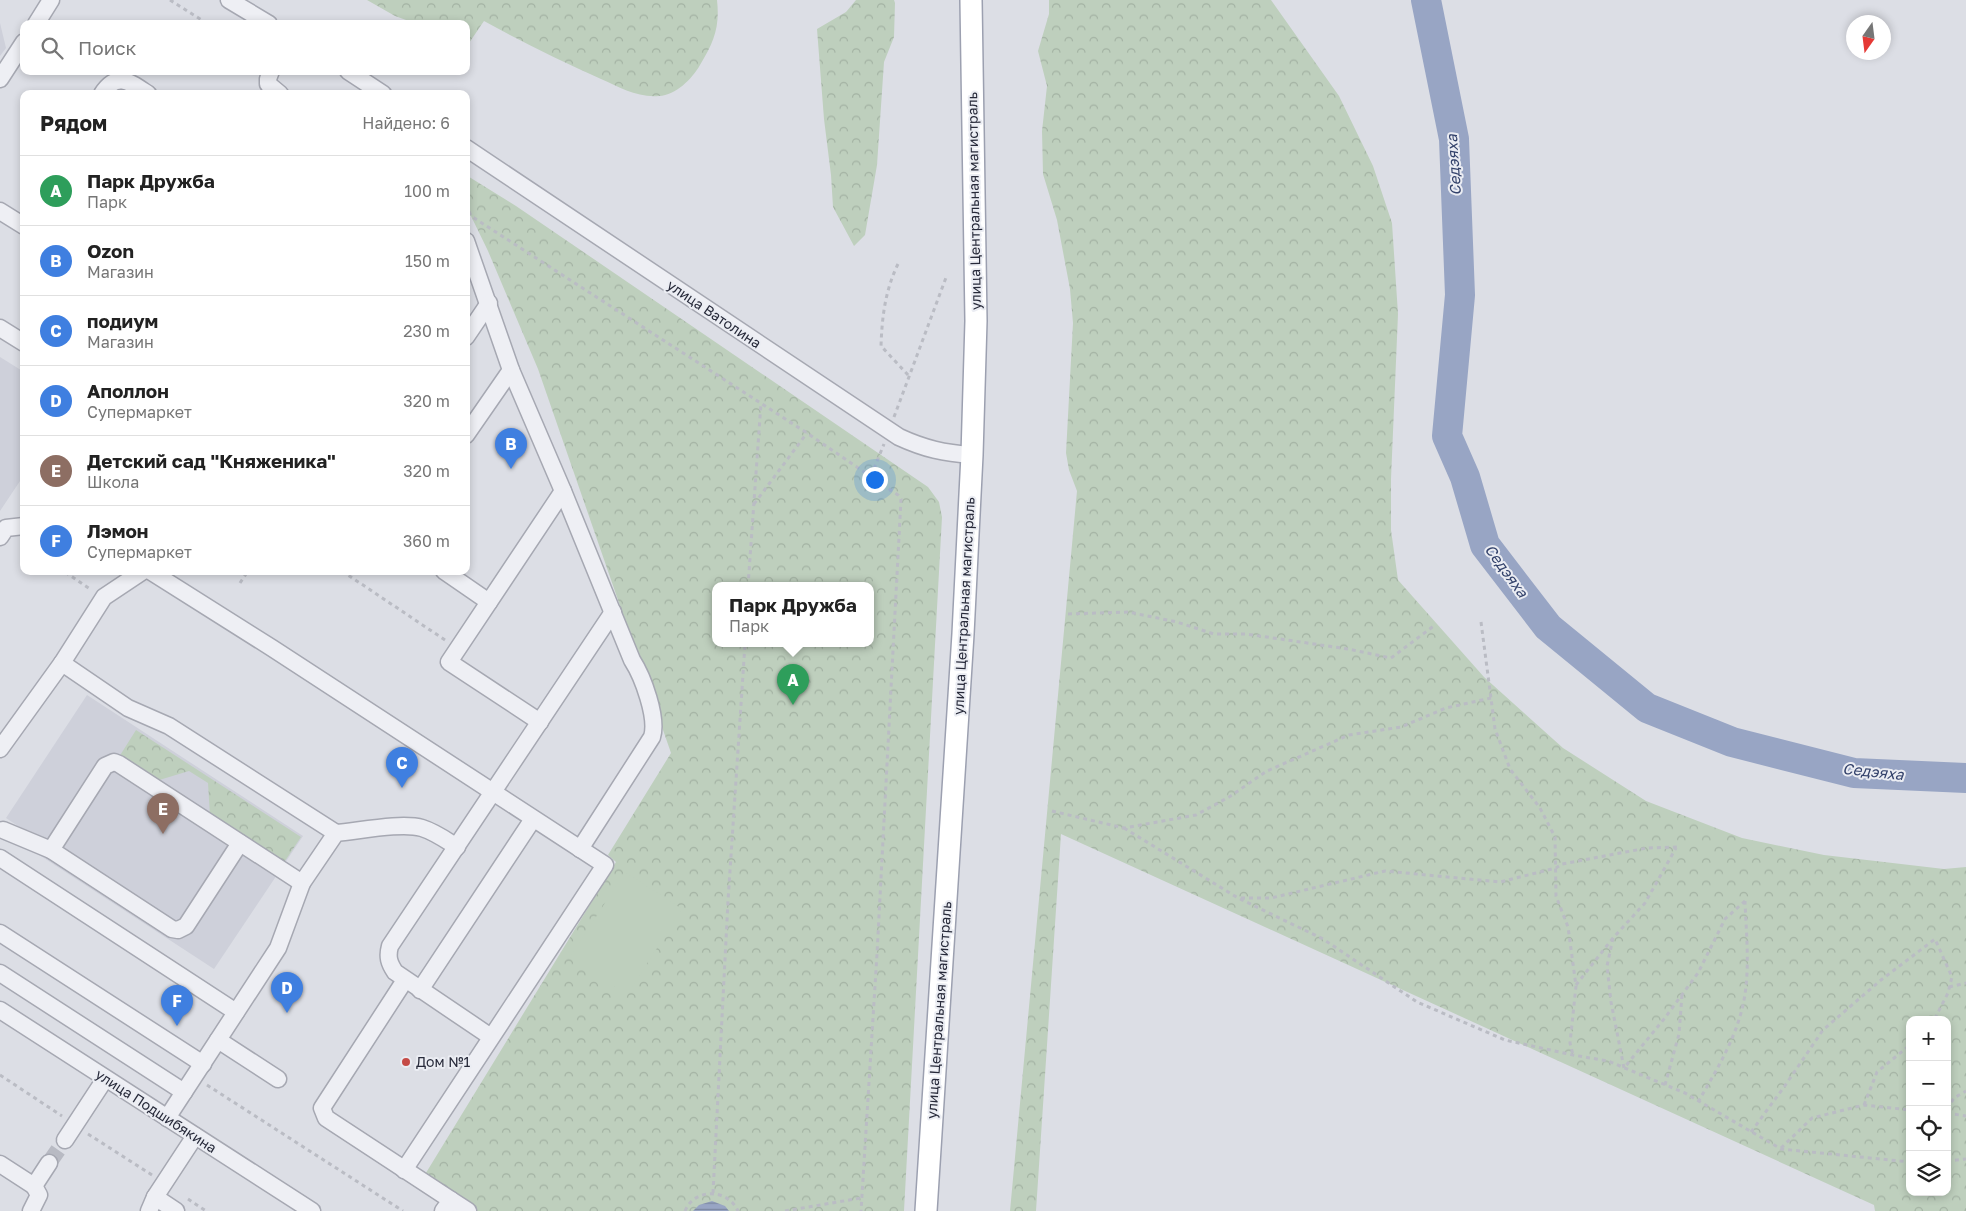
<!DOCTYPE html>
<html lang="ru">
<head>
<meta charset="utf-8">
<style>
  :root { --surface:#fff; --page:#f6f6f6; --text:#222; --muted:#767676; --line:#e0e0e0; --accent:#2563eb }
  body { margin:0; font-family:"Golos Text",sans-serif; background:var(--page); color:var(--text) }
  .controls { position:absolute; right:15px; bottom:15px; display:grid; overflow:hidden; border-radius:10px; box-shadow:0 2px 8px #0003 }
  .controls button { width:45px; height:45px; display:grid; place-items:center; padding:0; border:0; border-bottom:1px solid var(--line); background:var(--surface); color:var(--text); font:25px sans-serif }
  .compass { position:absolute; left:1846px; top:15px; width:45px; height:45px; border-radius:50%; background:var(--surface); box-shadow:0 2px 8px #0003; rotate:194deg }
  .you { position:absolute; left:874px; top:479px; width:18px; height:18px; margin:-12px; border:4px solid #fff; border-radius:50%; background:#1a73e8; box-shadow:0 0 0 8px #1a73e833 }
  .badge { display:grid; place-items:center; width:32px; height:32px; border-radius:50%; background:var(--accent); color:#fff; font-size:16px; font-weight:700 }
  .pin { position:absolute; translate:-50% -41px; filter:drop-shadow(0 1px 2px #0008) }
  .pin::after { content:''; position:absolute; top:26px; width:18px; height:15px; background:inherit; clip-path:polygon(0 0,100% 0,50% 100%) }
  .popup { position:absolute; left:712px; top:582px; width:162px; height:65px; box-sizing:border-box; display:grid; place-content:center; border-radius:10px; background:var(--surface); filter:drop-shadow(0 1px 4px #0005); font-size:16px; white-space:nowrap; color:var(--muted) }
  .popup b { font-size:19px; color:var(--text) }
  .popup::after { content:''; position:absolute; left:50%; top:100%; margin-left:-10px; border:10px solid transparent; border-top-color:var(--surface) }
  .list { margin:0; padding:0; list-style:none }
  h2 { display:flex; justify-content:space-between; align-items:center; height:65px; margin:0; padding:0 20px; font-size:21px }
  h2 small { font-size:16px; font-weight:400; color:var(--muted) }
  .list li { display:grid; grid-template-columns:32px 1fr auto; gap:15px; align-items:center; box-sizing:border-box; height:70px; padding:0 20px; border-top:1px solid var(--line) }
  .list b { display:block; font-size:19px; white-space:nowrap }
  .list p { margin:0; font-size:16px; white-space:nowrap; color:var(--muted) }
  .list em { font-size:16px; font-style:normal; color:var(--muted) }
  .icon { flex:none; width:28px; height:28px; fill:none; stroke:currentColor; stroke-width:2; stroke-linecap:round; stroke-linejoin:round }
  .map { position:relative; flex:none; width:1966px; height:1211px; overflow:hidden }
  .search { position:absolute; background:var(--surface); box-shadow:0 2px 8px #0003; left:20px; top:20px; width:450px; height:55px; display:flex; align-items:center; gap:12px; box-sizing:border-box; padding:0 18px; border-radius:10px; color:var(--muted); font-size:19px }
  .panel { position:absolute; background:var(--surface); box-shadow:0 2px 8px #0003; left:20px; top:90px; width:450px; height:485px; border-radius:10px }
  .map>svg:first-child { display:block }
  .built { fill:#ced0da }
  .forest { fill:url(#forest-crowns); fill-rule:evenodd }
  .pitch { fill:#becfbd }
  .water { fill:url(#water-rules) }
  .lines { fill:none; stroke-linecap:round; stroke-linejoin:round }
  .river { stroke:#98a5c4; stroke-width:30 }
  .minor-tunnel { stroke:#b8bac3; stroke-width:16; stroke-dasharray:16 8; stroke-linecap:butt }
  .minor-casing { stroke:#a6a8b2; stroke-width:19 }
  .major-casing { stroke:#9ca0b0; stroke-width:24 }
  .path { stroke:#babcc4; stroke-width:3; stroke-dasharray:4 4; stroke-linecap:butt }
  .minor { stroke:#eeeff4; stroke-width:16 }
  .major { stroke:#fff; stroke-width:21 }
  .poi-dot { fill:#c54b46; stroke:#ebedf3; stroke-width:2 }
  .labels { text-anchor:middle; stroke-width:4; stroke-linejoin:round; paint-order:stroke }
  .street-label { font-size:14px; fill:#272a3a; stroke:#ebedf3 }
  .poi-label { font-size:14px; fill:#272a3a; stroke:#ebedf3; text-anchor:start }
  .water-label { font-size:15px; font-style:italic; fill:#33426b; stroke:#ebedf3 }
</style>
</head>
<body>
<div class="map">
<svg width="1966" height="1211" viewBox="0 0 1966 1211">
  <defs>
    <pattern id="forest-crowns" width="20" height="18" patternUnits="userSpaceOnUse" patternTransform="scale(1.25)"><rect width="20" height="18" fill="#becfbd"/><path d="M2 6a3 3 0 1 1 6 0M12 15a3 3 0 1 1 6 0" fill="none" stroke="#a3b2a3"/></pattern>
    <pattern id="water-rules" width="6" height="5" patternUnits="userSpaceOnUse" patternTransform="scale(1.25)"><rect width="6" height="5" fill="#98a5c4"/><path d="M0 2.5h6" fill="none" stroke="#7c87a0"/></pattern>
  </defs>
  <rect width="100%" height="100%" fill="#dcdee5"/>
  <g class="built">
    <polygon points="0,23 6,48 0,56"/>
    <polygon points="0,357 24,372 24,475 0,511"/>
    <polygon points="87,695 303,836 214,969 21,843 27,832 6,818"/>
  </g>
  <g class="forest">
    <path d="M367,0h350c3,27 -3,42 -17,65 -8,14 -24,30 -41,31 -21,2 -40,-9 -58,-17 -40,-18 -79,-37 -117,-58l-15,22 -3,-1v-18h-49l-22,-8z"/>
    <polygon points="856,0 894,0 895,3 894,37 884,62 877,165 865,235 854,246 833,207 831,175 824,119 817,29 846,12"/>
    <path d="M1049,0h222l68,96 34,70 19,57 6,91 -7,165v51l7,50 86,97 79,71 83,53 96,37 82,17 120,14 22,-2v344h-91l-1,-6 -813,-371 -25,377h-26l67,-720 -8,-21 -3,-17 7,-130 -3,-34 -13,-69 -14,-46 -1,-43 5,-45 -9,-35 11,-37zM1910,1020h37v172h-37z"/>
    <path d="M466,175l50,31 412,281 11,15 3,15 -38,694h-434l-49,-30 195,-319 -8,-7 63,-102 -133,-384 -50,-118 -17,-35 -5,-3zM716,586h154v58h-154z"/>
    <polygon points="136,730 301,837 283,864 210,816 208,783 189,771 156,781 119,757"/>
  </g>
  <polygon class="pitch" points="625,872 682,909 627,995 570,957"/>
  <polygon class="water" points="712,1201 725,1206 729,1211 693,1211 699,1205"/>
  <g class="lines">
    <polyline class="river" points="1426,0 1454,139 1460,295 1447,436 1465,477 1485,545 1548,627 1647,708 1732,742 1854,773 1966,778"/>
    <polyline class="minor-tunnel" points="49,1163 65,1140"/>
    <g class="minor-casing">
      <g id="minor">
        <polyline points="229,0 269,24"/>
        <polyline points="36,24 51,0"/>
        <polyline points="271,71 268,79 268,84 280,94"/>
        <polyline points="348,71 383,94"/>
        <polyline points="0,79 24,42"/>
        <path d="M102,94c15,-23 28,-12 46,0"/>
        <path d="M466,148l433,289c26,12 45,16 73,18"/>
        <polyline points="0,211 24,226"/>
        <polyline points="466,241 511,370 466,435"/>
        <polyline points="0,328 24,343"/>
        <polyline points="466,337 489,303"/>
        <path d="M511,370l52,121 69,169c11,17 26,58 20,77l-72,112"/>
        <polyline points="0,537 6,528 24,526"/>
        <polyline points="143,571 104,597 62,663 128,708 169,726 336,833"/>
        <polyline points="150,571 272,648 605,865 404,1170"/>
        <polyline points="444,571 489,602"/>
        <polyline points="540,722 449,662 563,491"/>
        <polyline points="0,749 62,663"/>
        <polyline points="3,830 51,850 172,929 178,930 186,926 240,843"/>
        <polyline points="51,850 105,766 114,762 119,764 302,883"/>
        <polyline points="0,858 236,1012"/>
        <polyline points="0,933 203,1064"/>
        <polyline points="0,973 184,1092"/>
        <polyline points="405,980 322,1108 326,1118 451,1200 443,1211"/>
        <polyline points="420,990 533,819"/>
        <polyline points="0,1010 312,1211"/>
        <path d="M491,1037l-96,-65c-6,-9 -8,-15 -5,-26l223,-334"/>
        <polyline points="218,1040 278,1079"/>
        <path d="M167,1118l111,-170 24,-65 34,-50c23,-2 66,-11 86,-5 13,4 24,12 35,19"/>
        <polyline points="65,1140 105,1079"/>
        <polyline points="0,1164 34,1186 49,1163"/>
        <polyline points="155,1197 176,1211"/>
        <polyline points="451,1200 468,1211"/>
        <polyline points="31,1211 39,1195 34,1186"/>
        <polyline points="149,1211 155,1197 195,1136"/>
      </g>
    </g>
    <g class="major-casing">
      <polyline id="major" points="926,1211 963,634 972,455 976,321 971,0"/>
    </g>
    <g class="path">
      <polyline points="170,0 208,24"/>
      <polyline points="466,204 471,216 807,433 898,495 901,499 877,954 861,1211"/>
      <path d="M898,264c-13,27 -16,53 -17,82l28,30"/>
      <polyline points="894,417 947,275"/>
      <polyline points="871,476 884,444"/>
      <polyline points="754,504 807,433"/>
      <polyline points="67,571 68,574 90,589"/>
      <polyline points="342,571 445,640"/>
      <polyline points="240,583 248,571"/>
      <polyline points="748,586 761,403"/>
      <polyline points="1068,614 1128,612 1177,622 1214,634 1246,634 1348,649 1391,658 1435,625"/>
      <polyline points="1481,622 1495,729 1510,769 1540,808 1555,837 1556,896 1568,927 1576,986 1570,1043 1573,1055"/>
      <polyline points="1052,811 1124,828 1196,815 1229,797 1267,771 1349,735 1401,727 1446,708 1491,698"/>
      <polyline points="1124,828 1238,898 1323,939 1417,1002 1505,1040 1573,1055 1608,1061 1685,1093 1781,1149 1910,1162"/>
      <polyline points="1241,898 1271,898 1385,871 1500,882 1556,868 1562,864 1647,848 1677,847"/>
      <polyline points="1613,938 1607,966 1611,1002 1624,1068 1664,1019 1698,973 1725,919 1745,901"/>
      <polyline points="1576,985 1613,938 1645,903 1676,848"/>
      <polyline points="1949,987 1966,983"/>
      <polyline points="0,1075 62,1116"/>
      <polyline points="207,1085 403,1211"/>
      <polyline points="1665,1085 1679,1034 1682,995"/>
      <path d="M1698,1102c21,-36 44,-73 48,-116 3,-28 0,-57 -1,-85"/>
      <polyline points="1864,1105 1877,1072 1910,1045"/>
      <polyline points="1947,1109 1954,1098 1966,1091"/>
      <polyline points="1947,1113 1966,1116"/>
      <polyline points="1751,1132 1784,1087 1823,1030 1881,980 1935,939 1952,977 1948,993 1934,1020"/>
      <polyline points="88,1134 152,1175"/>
      <polyline points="1781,1148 1812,1118 1864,1105 1910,1110"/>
      <polyline points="1947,1161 1966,1159"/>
      <polyline points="713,1193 728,901 745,644"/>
      <polyline points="188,1199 206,1211"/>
      <path d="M685,1211c10,-24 43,-22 53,0"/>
      <polyline points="785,1211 861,1198"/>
    </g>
    <use href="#minor" class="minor"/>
    <use href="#major" class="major"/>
  </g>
  <circle class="poi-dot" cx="406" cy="1062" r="5"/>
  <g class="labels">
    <g class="street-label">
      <text transform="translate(974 201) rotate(-91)" y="5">улица Центральная магистраль</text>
      <text transform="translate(714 314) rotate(34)" y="5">улица Ватолина</text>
      <text transform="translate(964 606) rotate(-87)" y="5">улица Центральная магистраль</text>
      <text transform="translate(939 1010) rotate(-86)" y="5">улица Центральная магистраль</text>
      <text transform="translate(156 1111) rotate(33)" y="5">улица Подшибякина</text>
    </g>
    <g class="poi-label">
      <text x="416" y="1067">Дом №1</text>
    </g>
    <g class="water-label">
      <text transform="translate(1454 165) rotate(-94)" y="5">Седэяха</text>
      <text transform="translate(1506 571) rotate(54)" y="5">Седэяха</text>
      <text transform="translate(1873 772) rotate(6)" y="5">Седэяха</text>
    </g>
  </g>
</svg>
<div class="controls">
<button>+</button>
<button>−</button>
<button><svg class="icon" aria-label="locate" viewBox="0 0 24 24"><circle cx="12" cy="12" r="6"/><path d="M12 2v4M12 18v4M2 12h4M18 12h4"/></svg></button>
<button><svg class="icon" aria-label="layers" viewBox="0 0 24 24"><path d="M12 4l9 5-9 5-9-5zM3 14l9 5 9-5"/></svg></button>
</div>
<svg class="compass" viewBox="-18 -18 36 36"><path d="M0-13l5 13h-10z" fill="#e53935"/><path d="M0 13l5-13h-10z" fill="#767676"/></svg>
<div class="you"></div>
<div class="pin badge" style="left:793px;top:705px;background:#2e9e5b">A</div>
<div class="popup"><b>Парк Дружба</b>Парк</div>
<div class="pin badge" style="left:511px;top:469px;background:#3f7fe0">B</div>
<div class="pin badge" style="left:402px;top:788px;background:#3f7fe0">C</div>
<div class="pin badge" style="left:287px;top:1013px;background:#3f7fe0">D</div>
<div class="pin badge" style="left:163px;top:834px;background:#8d6e63">E</div>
<div class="pin badge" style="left:177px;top:1026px;background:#3f7fe0">F</div>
<div class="search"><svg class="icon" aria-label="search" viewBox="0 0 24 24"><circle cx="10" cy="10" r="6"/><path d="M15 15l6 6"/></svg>Поиск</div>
<section class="panel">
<h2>Рядом<small>Найдено: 6</small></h2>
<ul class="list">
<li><span class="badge" style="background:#2e9e5b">A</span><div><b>Парк Дружба</b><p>Парк</p></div><em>100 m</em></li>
<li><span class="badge" style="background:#3f7fe0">B</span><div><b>Ozon</b><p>Магазин</p></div><em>150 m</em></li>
<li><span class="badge" style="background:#3f7fe0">C</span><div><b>подиум</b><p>Магазин</p></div><em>230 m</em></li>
<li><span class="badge" style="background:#3f7fe0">D</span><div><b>Аполлон</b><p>Супермаркет</p></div><em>320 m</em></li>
<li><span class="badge" style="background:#8d6e63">E</span><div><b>Детский сад &quot;Княженика&quot;</b><p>Школа</p></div><em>320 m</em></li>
<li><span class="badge" style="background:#3f7fe0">F</span><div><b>Лэмон</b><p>Супермаркет</p></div><em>360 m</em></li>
</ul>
</section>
</div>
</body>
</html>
